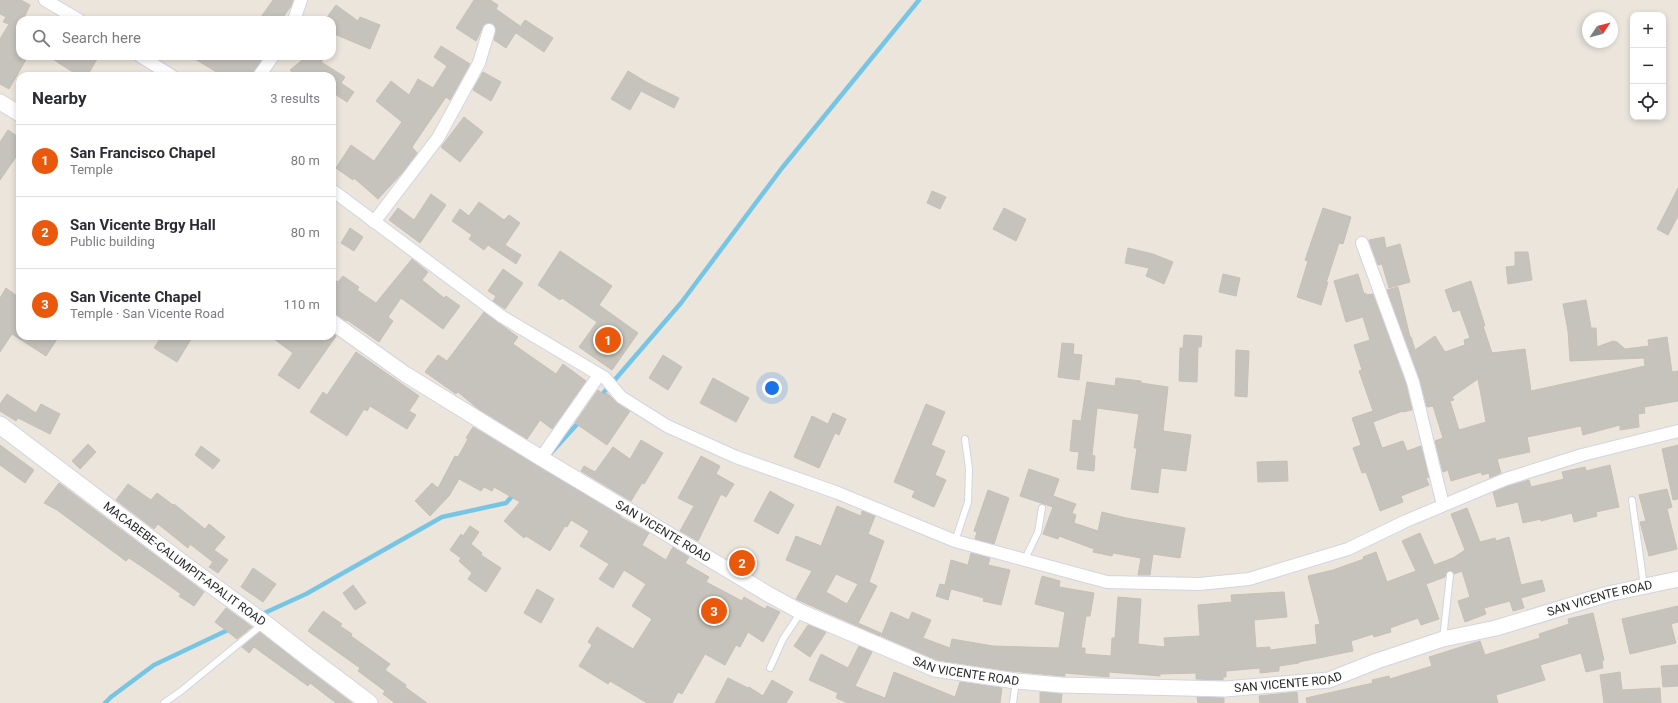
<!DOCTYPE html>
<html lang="en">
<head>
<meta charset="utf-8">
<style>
  :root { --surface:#fff; --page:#f7f7f7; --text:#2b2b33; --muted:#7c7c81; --line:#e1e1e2; --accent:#ea580c }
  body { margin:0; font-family:Roboto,sans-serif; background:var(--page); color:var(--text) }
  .controls { position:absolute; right:12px; top:12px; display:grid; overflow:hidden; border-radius:8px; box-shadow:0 2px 6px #0003 }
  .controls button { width:36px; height:36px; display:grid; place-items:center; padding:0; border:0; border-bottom:1px solid var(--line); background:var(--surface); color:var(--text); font:20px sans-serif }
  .compass { position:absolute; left:1582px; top:12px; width:36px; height:36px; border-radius:50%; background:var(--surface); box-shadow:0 2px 6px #0003; rotate:55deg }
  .you { position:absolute; left:772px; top:388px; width:14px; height:14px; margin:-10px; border:3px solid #fff; border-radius:50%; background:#1a73e8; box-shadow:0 0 0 6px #1a73e833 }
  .badge { display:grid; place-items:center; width:26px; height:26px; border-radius:50%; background:var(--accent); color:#fff; font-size:13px; font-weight:700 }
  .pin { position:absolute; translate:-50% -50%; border:2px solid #fff; box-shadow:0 1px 4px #0006 }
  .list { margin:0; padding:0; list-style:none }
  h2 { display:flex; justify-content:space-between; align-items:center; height:52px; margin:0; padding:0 16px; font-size:17px }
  h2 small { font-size:13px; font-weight:400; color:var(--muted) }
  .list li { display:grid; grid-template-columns:26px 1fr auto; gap:12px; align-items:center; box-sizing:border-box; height:72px; padding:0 16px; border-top:1px solid var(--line) }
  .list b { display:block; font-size:15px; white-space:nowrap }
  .list p { margin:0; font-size:13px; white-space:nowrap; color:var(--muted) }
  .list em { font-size:13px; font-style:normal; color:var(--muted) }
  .icon { flex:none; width:22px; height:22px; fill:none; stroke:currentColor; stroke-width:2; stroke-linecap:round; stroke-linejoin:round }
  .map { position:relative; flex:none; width:1678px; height:703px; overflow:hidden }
  .search { position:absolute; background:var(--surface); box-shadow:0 2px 6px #0003; left:16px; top:16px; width:320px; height:44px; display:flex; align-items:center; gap:10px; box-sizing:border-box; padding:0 14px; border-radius:12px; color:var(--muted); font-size:15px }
  .panel { position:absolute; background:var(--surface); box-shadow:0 2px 6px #0003; left:16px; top:72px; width:320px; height:268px; border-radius:12px }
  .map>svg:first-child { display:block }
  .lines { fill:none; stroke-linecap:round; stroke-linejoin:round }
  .stream { stroke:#77c5e5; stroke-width:4.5 }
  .building { fill:#c6c2bc; stroke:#c6c0b6; fill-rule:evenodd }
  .service-casing { stroke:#d2d4e1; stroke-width:8 }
  .minor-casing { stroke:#d2d4e1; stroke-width:14 }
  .tertiary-casing { stroke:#d2d4e1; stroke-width:17 }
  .secondary-casing { stroke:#d2d4e1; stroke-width:19 }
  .service { stroke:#fff; stroke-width:6 }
  .minor { stroke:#fff; stroke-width:12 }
  .tertiary { stroke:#fff; stroke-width:15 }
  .secondary { stroke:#fff; stroke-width:17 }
  .labels { text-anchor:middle; stroke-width:3.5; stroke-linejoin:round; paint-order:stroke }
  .street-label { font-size:12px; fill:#292929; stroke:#fff }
</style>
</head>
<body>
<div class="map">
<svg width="1678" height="703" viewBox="0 0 1678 703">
  <rect width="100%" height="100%" fill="#ebe5dc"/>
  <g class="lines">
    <g class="stream">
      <polyline points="600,397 681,303 782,168 919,0"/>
      <polyline points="550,454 580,421"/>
      <polyline points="260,615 306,594 442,517 506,503 514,494"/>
      <polyline points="105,703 111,697 154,665 232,628"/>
    </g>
  </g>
  <g class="building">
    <polygon points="0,0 21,0 30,5 23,20 20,20 20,56 28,56 9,89 0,84 0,39 9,24 3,22 6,17 0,14"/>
    <polygon points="273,0 293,0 291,6 281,20 259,20"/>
    <polygon points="474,0 490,0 498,5 496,9 520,26 506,48 494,40 496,29 492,23 487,23 484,25 476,41 456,28"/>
    <polygon points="336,5 358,21 360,17 380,25 370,49 332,33 332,20 325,20"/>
    <polygon points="525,20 553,38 544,52 516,33"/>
    <polygon points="441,46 470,64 450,100 446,97 412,147 417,153 402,173 378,199 354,178 353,180 336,168 351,145 374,161 402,122 376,101 391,81 409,95 418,79 433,88 447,66 434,57"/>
    <polygon points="48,56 99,56 87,76 79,76"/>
    <polygon points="190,56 264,56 252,76 223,76"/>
    <polygon points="307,56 326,56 321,62 345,77 341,83 354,92 347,102 335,94 332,98 332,76 296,76 290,70"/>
    <polygon points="628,71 648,83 679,98 674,108 641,91 630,110 611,99"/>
    <polygon points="483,72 501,82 491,101 473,90"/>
    <polygon points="464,117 483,132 460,162 441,147"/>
    <polygon points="8,130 20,138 20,151 0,180 0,142"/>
    <polygon points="1678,188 1678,216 1668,235 1657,229"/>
    <polygon points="932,191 946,197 940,209 927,203"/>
    <polygon points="431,194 446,205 420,243 389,220 398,208 414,220"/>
    <polygon points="479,202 504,220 509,215 520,223 505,245 521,255 516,264 488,245 484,250 469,239 472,235 452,221 460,209 469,216"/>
    <polygon points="1004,208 1026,219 1016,241 993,229"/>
    <polygon points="1323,208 1351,217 1343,244 1339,243 1326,283 1328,282 1321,305 1297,297 1308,261 1305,260"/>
    <polygon points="350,228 363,237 354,251 341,243"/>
    <polygon points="1384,237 1386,248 1400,244 1410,282 1389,288 1382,264 1378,265 1369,240"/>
    <polygon points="1128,248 1153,254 1173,262 1164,284 1146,276 1149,268 1125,263"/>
    <polygon points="560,251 612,286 599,305 638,333 612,370 579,347 597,322 562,298 560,300 538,285"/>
    <polygon points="1515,252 1528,252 1532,280 1508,284 1506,267 1515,266"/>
    <polygon points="412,259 428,272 422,280 444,298 446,296 460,306 443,329 401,298 388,317 393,321 379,342 347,320 346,321 337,315 332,313 332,278 338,282 343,276 359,287 357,290 376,303"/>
    <polygon points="503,269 523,283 505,309 493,301 496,296 488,291"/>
    <polygon points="1223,274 1240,278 1236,296 1219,292"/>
    <polygon points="1358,274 1364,294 1366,293 1366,295 1373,294 1406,384 1412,410 1403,412 1403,411 1373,422 1382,448 1403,441 1407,451 1421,446 1429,477 1426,478 1429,485 1401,496 1403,502 1380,511 1366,472 1362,473 1353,448 1361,445 1352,418 1373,411 1359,371 1362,370 1354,345 1370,340 1363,317 1346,322 1334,281"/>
    <path d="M1471,281l14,45h-2l9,27 33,-4 6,42 114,-25 -1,-8 -74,3 -2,-30 -5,-27 23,-4 5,28h5l1,19 16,-6 4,1 8,7 24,-3 -1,-6 19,-3 5,35 6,-1v30l-34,6 1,6 -7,1 1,13 -19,3v-5l-37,10 -2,-9 -54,11 3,15 -33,7 4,14 -11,5 -1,-5 -7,2 -1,-3 -30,9 -3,-11 -5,2 -8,-31 8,-3 -10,-32 -6,1 -7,-27 -33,-90 11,-3 12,50h1l4,13 20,-14 10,16 20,-7 -1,-5 6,-2 -10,-28 -7,2 -8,-22zM1478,379l8,43 -27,8 -9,-29 4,-1 -2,-3z"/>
    <polygon points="6,288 20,298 20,336 59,336 46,356 12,334 0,352 0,298"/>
    <polygon points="484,312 518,337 513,344 556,374 563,364 586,381 552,429 540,420 527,439 477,408 458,392 456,394 425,372 438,355 447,361"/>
    <polygon points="332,333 336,336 299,389 278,375 293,353 270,336 332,336"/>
    <polygon points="1184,335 1202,336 1201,347 1198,347 1197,382 1179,381 1180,348 1183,348"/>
    <polygon points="162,336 193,336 177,362 154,348"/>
    <polygon points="1062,343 1074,344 1073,354 1082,355 1079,380 1058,377"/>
    <polygon points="1236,350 1249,351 1247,397 1235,396"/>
    <polygon points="356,352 419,396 409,411 416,415 407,429 370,406 367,411 364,409 347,436 310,412 323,392 327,395"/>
    <polygon points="663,355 682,367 668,390 649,378"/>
    <polygon points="713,378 749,398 736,422 700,403"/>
    <polygon points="1116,378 1141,381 1141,383 1168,387 1163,431 1191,435 1186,471 1161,468 1158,493 1131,489 1137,448 1134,448 1139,414 1097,408 1092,455 1095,456 1094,471 1077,469 1079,452 1070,451 1073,420 1081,421 1087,382 1115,386"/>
    <polygon points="598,390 605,395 606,392 617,403 630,411 607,445 575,423"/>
    <polygon points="7,394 36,413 41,404 60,414 50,434 18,418 16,421 0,411 0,404"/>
    <polygon points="926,404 945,412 931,445 945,451 935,475 946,480 934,507 912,497 915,491 894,482"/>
    <polygon points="833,413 846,419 839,435 835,433 819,468 794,457 812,416 828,424"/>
    <polygon points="473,427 621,516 620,517 649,533 642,545 666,560 673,547 689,557 685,563 709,577 706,582 742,601 744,597 765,609 767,606 780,612 763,642 748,632 740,647 736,645 725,665 705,654 682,694 678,692 672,703 647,703 610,681 608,684 579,666 592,645 588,642 597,627 633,649 652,619 632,606 646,584 624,570 613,588 599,579 609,564 580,546 589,531 571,520 567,527 565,526 550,551 526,536 524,538 504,521 520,502 494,487 492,491 484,487 481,491 459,479 449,496 430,516 415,501 432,483 438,488 455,456 458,457 468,439 466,438"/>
    <polygon points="641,440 663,453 644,484 642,483 631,501 581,471 584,466 595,472 613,447 630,459"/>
    <polygon points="88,444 96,452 80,469 72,461"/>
    <polygon points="0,445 34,470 25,483 0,465"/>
    <polygon points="1678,445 1678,499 1673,500 1662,449"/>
    <polygon points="201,446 220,460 213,469 195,455"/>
    <polygon points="701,456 720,466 716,474 734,484 726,497 721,494 698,541 680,531 694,506 678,498"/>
    <polygon points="1287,461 1288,481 1258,482 1257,462"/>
    <polygon points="1610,465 1619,507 1596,512 1597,516 1574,522 1572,513 1541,521 1541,519 1523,523 1518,502 1497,507 1493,492 1509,486 1529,480 1531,487 1564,479 1562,472 1585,467 1586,471"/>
    <polygon points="1029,469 1059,479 1053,496 1076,504 1072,513 1076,515 1074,523 1098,531 1102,512 1126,518 1185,528 1180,558 1153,554 1150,575 1138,575 1141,558 1113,553 1112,556 1093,552 1094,549 1059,536 1058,539 1043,534 1053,507 1020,496"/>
    <polygon points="59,483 204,592 194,606 179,596 181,594 157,577 129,558 126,561 57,510 44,503"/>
    <polygon points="128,484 151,500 157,493 173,505 174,504 205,529 209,524 225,537 214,550 228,560 218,573 209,567 213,562 190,544 188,548 158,524 154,529 116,500"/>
    <polygon points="1667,489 1672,507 1667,509 1677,549 1649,556 1640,522 1646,521 1639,495"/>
    <polygon points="988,490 1009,498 994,544 975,539 977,532 974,531"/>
    <polygon points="770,491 794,505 778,534 754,521"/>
    <path d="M837,506l24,10 1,-5 13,5 -7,18 16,7 -15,41 8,4 -19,37 23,10 -1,3 -84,-37 16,-28 -26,-11 10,-24 25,10zM836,574l22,10 -11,20 -21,-12z"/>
    <polygon points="1467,508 1480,542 1495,538 1496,541 1509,537 1521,585 1542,580 1545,591 1521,598 1524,608 1513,611 1510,601 1484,608 1486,614 1465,622 1458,601 1470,597 1462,571 1454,574 1452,571 1449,571 1446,573 1445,577 1426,584 1439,619 1421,625 1418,618 1390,628 1391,632 1374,637 1373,634 1351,641 1353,651 1299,662 1299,663 1279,666 1279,671 1260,673 1260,668 1226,671 1226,677 1223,677 1223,680 1196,679 1196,673 1160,674 1160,676 1109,672 1109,677 1065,673 1065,676 1062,676 1011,671 937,660 881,636 891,612 909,620 912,612 931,620 923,638 950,648 952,639 993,646 1059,648 1065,612 1035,604 1042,576 1060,581 1059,587 1094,593 1090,616 1086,616 1081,648 1085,648 1085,654 1111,656 1112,638 1115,638 1118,597 1141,599 1138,644 1165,647 1164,638 1200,636 1198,605 1232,602 1231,595 1284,592 1287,617 1254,620 1256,648 1270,647 1270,650 1317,644 1315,625 1320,624 1308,576 1333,570 1364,559 1363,557 1376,552 1387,582 1416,571 1402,541 1420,533 1434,565 1453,558 1465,550 1451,514"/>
    <polygon points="470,526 479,532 471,544 482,553 481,555 501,568 486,592 468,579 472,573 459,561 461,558 450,550 461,534 463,536"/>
    <polygon points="740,550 757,561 750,573 733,562"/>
    <polygon points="971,553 990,558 988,565 1010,570 1001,605 983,601 984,598 951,589 948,600 936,596 940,584 945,585 951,560 968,565"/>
    <polygon points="253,568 276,584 263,602 241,587"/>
    <polygon points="353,585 366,603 355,610 343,593"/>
    <polygon points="537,589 554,599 541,623 524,613"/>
    <polygon points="1678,606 1678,622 1671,624 1676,643 1630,654 1622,619"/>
    <polygon points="226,608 252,627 237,639 215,622"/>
    <polygon points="323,611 342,624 340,626 352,634 351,636 390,664 385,670 406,685 405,687 427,703 395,703 383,694 385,691 358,671 360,668 308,631"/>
    <polygon points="1593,613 1604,660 1602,661 1603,668 1586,672 1581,653 1540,665 1545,680 1496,695 1498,703 1307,703 1306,698 1373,683 1372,680 1389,676 1390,679 1432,666 1429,657 1480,641 1485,655 1540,638 1539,634 1569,624 1568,619"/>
    <polygon points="808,625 826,632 810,657 794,646"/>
    <polygon points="260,632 303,666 352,703 336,703 310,683 308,686 254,647 249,653 242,647"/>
    <polygon points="859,646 872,652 855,686 885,698 894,672 955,697 960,682 1002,688 1000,703 848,703 836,698 838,693 809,680 821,654 848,668"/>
    <polygon points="1678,665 1678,686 1663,687 1661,666"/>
    <polygon points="1620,672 1622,690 1660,688 1661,703 1604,703 1600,675"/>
    <polygon points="728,678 748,688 749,687 763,696 772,680 793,692 786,703 715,703"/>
    <polygon points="1040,692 1062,694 1061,703 1040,703"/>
    <polygon points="1297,692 1298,703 1260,703 1259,696"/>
    <polygon points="1197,697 1224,698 1224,703 1198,703"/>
  </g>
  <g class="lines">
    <g class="service-casing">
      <g id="service">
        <polyline points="1632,500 1644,586"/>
        <polyline points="955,541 968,502 969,469 965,439"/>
        <polyline points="1025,559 1038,532 1042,508"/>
        <polyline points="1443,639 1450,575"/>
        <polyline points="770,668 783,639 801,612"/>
        <polyline points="164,703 181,691 263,624"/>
        <polyline points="1013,703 1016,681"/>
      </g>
    </g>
    <g class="minor-casing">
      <g id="minor">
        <polyline points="45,0 79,20"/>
        <polyline points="294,20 301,0"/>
        <polyline points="140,56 172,76"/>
        <polyline points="259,76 273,56"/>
        <polyline points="332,190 501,316 605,378 621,397 667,426 736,457 838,493 955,541 1107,582 1199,584 1249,579 1348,549 1406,521 1506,479 1582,455 1678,431"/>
        <polyline points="374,222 438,138 479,63 489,30"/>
        <polyline points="1362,243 1413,382 1443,505"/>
        <polyline points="541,458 599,375"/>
      </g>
    </g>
    <g class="tertiary-casing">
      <g id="tertiary">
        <polyline points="0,102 20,114"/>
        <path id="s1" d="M332,322l73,52 136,84 227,136 33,18 134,57 81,12 45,4 164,4 104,-9 48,-19 66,-22 53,-11 112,-34 70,-15"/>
      </g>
    </g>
    <g class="secondary-casing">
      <g id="secondary">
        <path id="s2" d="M0,425l186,141 78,57 45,35 60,45"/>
      </g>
    </g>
    <use href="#service" class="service"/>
    <use href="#minor" class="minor"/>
    <use href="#tertiary" class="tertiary"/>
    <use href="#secondary" class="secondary"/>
  </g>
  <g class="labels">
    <g class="street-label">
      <text dy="4" stroke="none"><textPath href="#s1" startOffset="392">SAN VICENTE ROAD</textPath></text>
      <text dy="4" stroke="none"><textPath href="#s2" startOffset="231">MACABEBE-CALUMPIT-APALIT ROAD</textPath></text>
      <text dy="4" stroke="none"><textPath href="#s1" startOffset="1376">SAN VICENTE ROAD</textPath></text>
      <text dy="4" stroke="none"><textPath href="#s1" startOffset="728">SAN VICENTE ROAD</textPath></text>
      <text dy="4" stroke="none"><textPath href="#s1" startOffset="1052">SAN VICENTE ROAD</textPath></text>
    </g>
  </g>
</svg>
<div class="controls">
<button>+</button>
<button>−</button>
<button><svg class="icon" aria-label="locate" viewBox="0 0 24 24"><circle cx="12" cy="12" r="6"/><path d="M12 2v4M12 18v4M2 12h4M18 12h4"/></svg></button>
</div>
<svg class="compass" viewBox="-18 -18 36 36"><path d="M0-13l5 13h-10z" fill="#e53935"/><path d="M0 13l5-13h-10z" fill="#7c7c81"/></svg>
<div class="you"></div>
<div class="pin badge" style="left:608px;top:340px">1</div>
<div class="pin badge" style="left:742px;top:563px">2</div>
<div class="pin badge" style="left:714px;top:611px">3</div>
<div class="search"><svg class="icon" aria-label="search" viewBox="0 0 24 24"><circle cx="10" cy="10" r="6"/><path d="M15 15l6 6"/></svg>Search here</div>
<section class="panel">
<h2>Nearby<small>3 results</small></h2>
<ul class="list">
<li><span class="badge">1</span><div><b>San Francisco Chapel</b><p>Temple</p></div><em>80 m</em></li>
<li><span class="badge">2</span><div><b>San Vicente Brgy Hall</b><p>Public building</p></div><em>80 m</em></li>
<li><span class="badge">3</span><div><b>San Vicente Chapel</b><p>Temple · San Vicente Road</p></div><em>110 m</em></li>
</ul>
</section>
</div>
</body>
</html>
